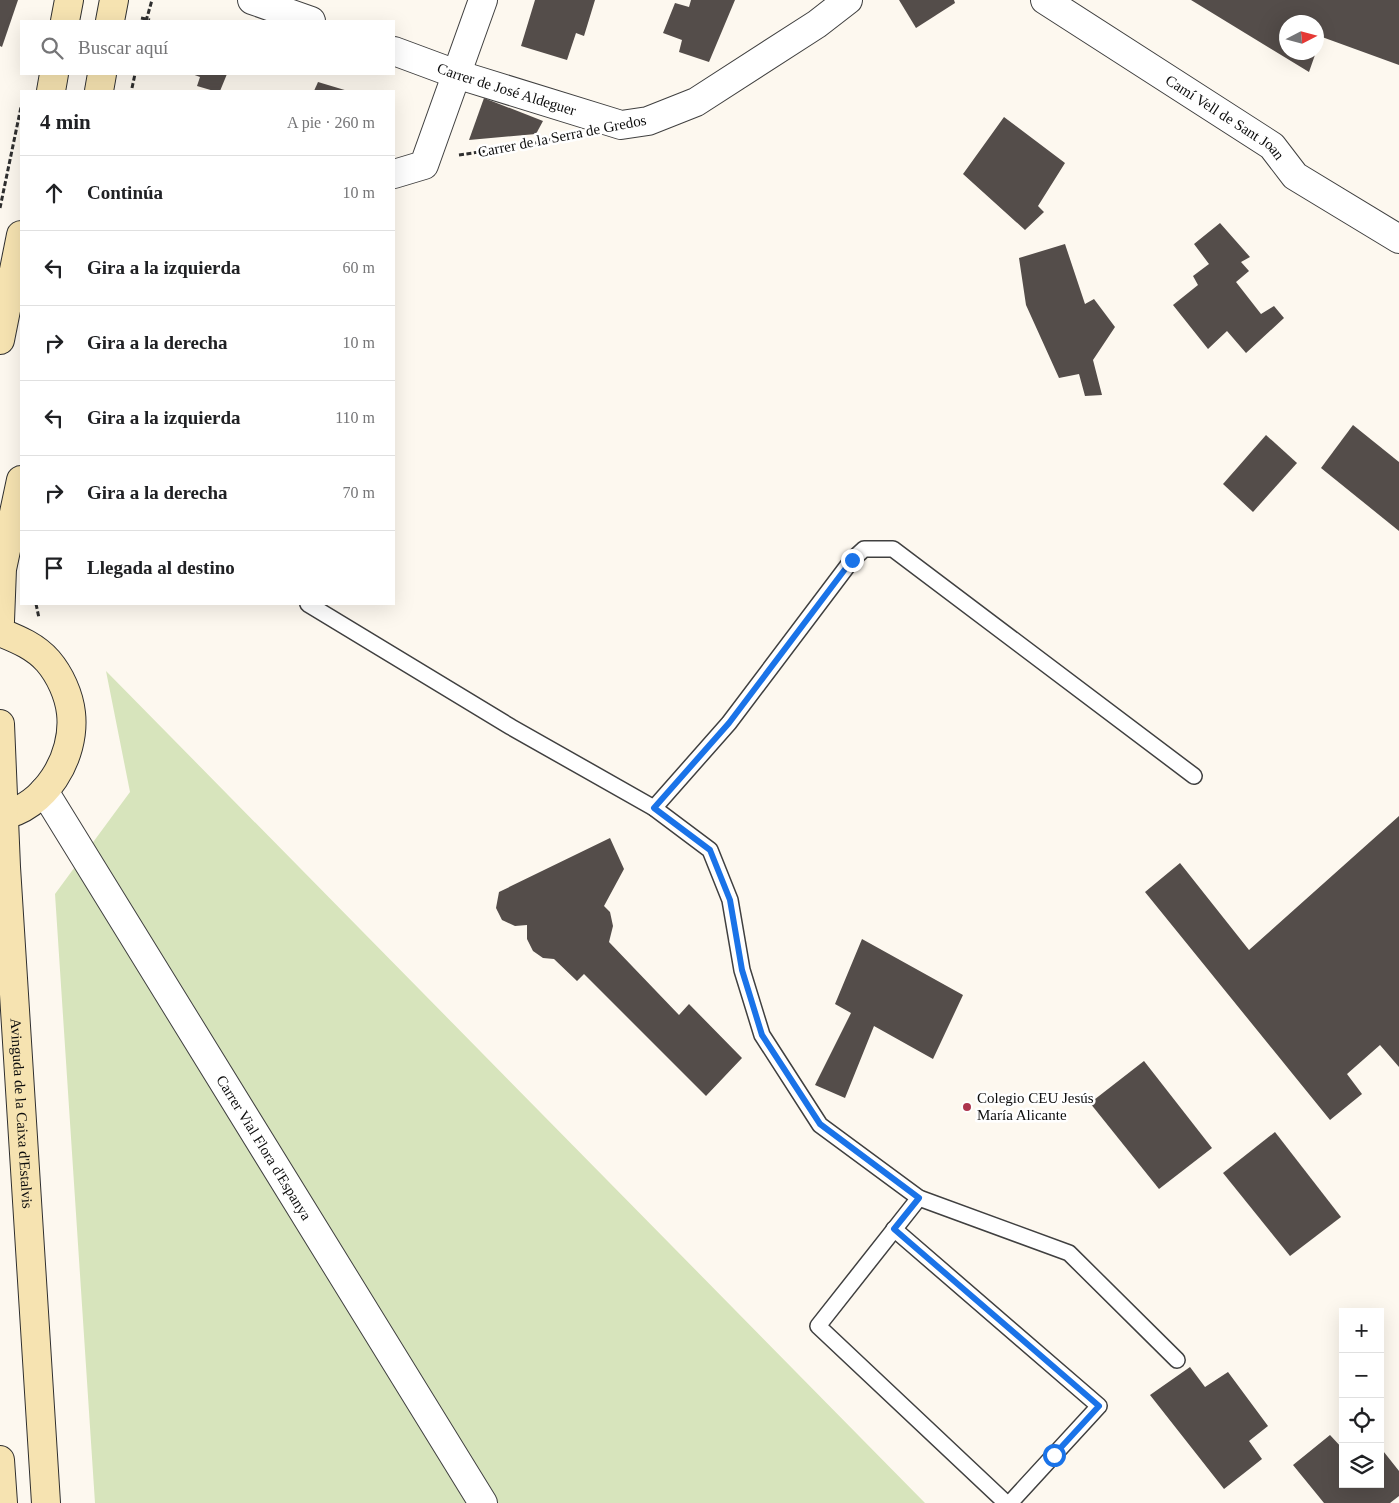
<!DOCTYPE html>
<html lang="es">
<head>
<meta charset="utf-8">
<style>
  :root { --surface:#fff; --page:#f6f6f6; --text:#202124; --muted:#757577; --line:#e0e0e0 }
  body { margin:0; font-family:"Times New Roman",serif; background:var(--page); color:var(--text) }
  .controls { position:absolute; right:15px; bottom:15px; display:grid; overflow:hidden; border-radius:0px; box-shadow:0 5px 20px #0002 }
  .controls button { width:45px; height:45px; display:grid; place-items:center; padding:0; border:0; border-bottom:1px solid var(--line); background:var(--surface); color:var(--text); font:25px sans-serif }
  .compass { position:absolute; left:1279px; top:15px; width:45px; height:45px; border-radius:50%; background:var(--surface); box-shadow:0 5px 20px #0002; rotate:84deg }
  .stop { position:absolute; width:15px; height:15px; margin:-11px; border:4px solid #1a73e8; border-radius:50%; background:#fff }
  .stop.end { background:#1a73e8; border-color:#fff; box-shadow:0 1px 5px #0008 }
  .list { margin:0; padding:0; list-style:none }
  h2 { display:flex; justify-content:space-between; align-items:center; height:65px; margin:0; padding:0 20px; font-size:21px }
  h2 small { font-size:16px; font-weight:400; color:var(--muted) }
  .list li { display:grid; grid-template-columns:32px 1fr auto; gap:15px; align-items:center; box-sizing:border-box; height:75px; padding:0 20px; border-top:1px solid var(--line) }
  .list b { display:block; font-size:19px; white-space:nowrap }
  .list em { font-size:16px; font-style:normal; color:var(--muted) }
  .icon { flex:none; width:28px; height:28px; fill:none; stroke:currentColor; stroke-width:2; stroke-linecap:round; stroke-linejoin:round }
  .map { position:relative; flex:none; width:1399px; height:1503px; overflow:hidden }
  .search { position:absolute; background:var(--surface); box-shadow:0 5px 20px #0002; left:20px; top:20px; width:375px; height:55px; display:flex; align-items:center; gap:12px; box-sizing:border-box; padding:0 18px; border-radius:0px; color:var(--muted); font-size:19px }
  .panel { position:absolute; background:var(--surface); box-shadow:0 5px 20px #0002; left:20px; top:90px; width:375px; height:515px; border-radius:0px }
  .map>svg:first-child { display:block }
  .green { fill:#d7e4bc }
  .building { fill:#544d4a }
  .lines { fill:none; stroke-linecap:round; stroke-linejoin:round }
  .lane-casing { stroke:#404040; stroke-width:18 }
  .street-casing { stroke:#404040; stroke-width:30 }
  .secondary-casing { stroke:#2f2f2f; stroke-width:30 }
  .path { stroke:#2f2f2f; stroke-width:3; stroke-dasharray:5 2.5; stroke-linecap:butt }
  .lane { stroke:#fff; stroke-width:15 }
  .street { stroke:#fff; stroke-width:28 }
  .secondary { stroke:#f6e3b1; stroke-width:28 }
  .route { stroke:#1a73e8; stroke-width:6 }
  .poi-dot { fill:#ad354d; stroke:#fff; stroke-width:2 }
  .labels { text-anchor:middle; stroke-width:5; stroke-linejoin:round; paint-order:stroke }
  .street-label { font-size:15px; fill:#0d0d0d; stroke:#fff }
  .poi-label { font-size:15px; fill:#0d0d0d; stroke:#fff; text-anchor:start }
</style>
</head>
<body>
<div class="map">
<svg width="1399" height="1503" viewBox="0 0 1399 1503">
  <rect width="100%" height="100%" fill="#fdf8ef"/>
  <polygon class="green" points="106,671 925,1503 95,1503 55,894 130,792"/>
  <g class="building">
    <polygon points="0,0 18,0 2,47 0,46"/>
    <polygon points="535,0 595,0 584,36 576,33 567,60 521,46"/>
    <polygon points="691,0 735,0 709,62 679,52 682,40 663,33 675,3 689,7"/>
    <polygon points="899,0 954,0 955,3 916,28"/>
    <polygon points="1191,0 1399,0 1399,65 1322,37 1316,50 1316,22 1286,22 1286,52 1316,52 1309,72"/>
    <polygon points="192,74 227,74 220,91 214,91 197,86 200,77"/>
    <polygon points="318,82 348,91 314,91"/>
    <polygon points="484,98 543,121 536,134 469,140"/>
    <polygon points="1004,117 1065,163 1038,206 1044,212 1025,230 963,174"/>
    <polygon points="1220,223 1250,257 1241,262 1249,271 1236,282 1261,314 1274,306 1284,318 1246,353 1227,331 1208,349 1173,305 1198,285 1193,276 1209,264 1194,244"/>
    <polygon points="1065,244 1085,304 1094,299 1115,327 1093,360 1102,395 1085,396 1079,374 1059,378 1026,305 1019,258"/>
    <polygon points="1353,425 1399,462 1399,531 1321,468"/>
    <polygon points="1266,435 1297,463 1253,512 1223,484"/>
    <polygon points="1399,816 1399,1067 1380,1045 1347,1074 1362,1094 1330,1120 1145,892 1180,863 1249,950"/>
    <polygon points="610,838 624,869 604,906 610,912 613,926 609,942 679,1015 689,1004 742,1058 706,1096 584,974 577,981 554,959 543,958 533,951 527,939 527,925 515,926 502,920 496,908 499,892"/>
    <polygon points="862,939 963,995 933,1059 874,1026 845,1098 815,1085 851,1013 835,1004"/>
    <polygon points="1144,1061 1212,1148 1159,1189 1090,1103"/>
    <polygon points="1275,1132 1341,1217 1290,1256 1223,1173"/>
    <polygon points="1190,1367 1205,1387 1228,1372 1268,1426 1249,1441 1262,1459 1224,1489 1150,1395"/>
    <polygon points="1330,1435 1343,1449 1343,1484 1380,1484 1380,1447 1399,1471 1399,1496 1390,1503 1324,1503 1293,1465"/>
  </g>
  <g class="lines">
    <g class="lane-casing">
      <g id="lane">
        <polyline points="308,604 511,727 654,808 710,850 730,900 742,970 762,1035 820,1125 919,1198 1069,1253 1177,1360"/>
        <polyline points="654,808 729,723 852,560 864,549 893,549 1194,776"/>
        <polyline points="919,1198 818,1326 1006,1503"/>
        <polyline points="894,1229 1099,1406 1010,1503"/>
      </g>
    </g>
    <g class="street-casing">
      <g id="street">
        <polyline points="252,0 311,21"/>
        <path id="s1" d="M1045,0l227,146 23,30 104,63"/>
        <path id="s2" d="M394,51l62,23 165,51 27,-4 48,-19 121,-78 31,-24"/>
        <polyline points="394,174 424,165 483,0"/>
        <path id="s3" d="M44,791l439,712"/>
      </g>
    </g>
    <g class="secondary-casing">
      <g id="secondary">
        <polyline points="65,21 69,0"/>
        <polyline points="110,21 114,0"/>
        <polyline points="51,91 54,74"/>
        <polyline points="99,91 102,74"/>
        <polyline points="0,340 21,235"/>
        <polyline points="0,621 2,569 21,480"/>
        <path d="M0,632c17,7 35,14 48,29 12,14 21,34 23,52 5,44 -26,95 -71,103"/>
        <path id="s4" d="M0,724l6,143 40,636"/>
        <polyline points="0,1460 3,1503"/>
      </g>
    </g>
    <g class="path">
      <polyline points="141,18 150,20"/>
      <polyline points="146,21 152,0"/>
      <polyline points="132,88 135,74"/>
      <polyline points="459,155 521,146 559,138"/>
      <polyline points="0,208 21,107"/>
      <polyline points="36,604 39,618"/>
    </g>
    <use href="#lane" class="lane"/>
    <use href="#street" class="street"/>
    <use href="#secondary" class="secondary"/>
  </g>
  <g class="lines">
    <polyline class="route" points="852,560 729,723 654,808 710,850 730,900 742,970 762,1035 820,1124 919,1198 894,1229 1099,1406 1054,1455"/>
  </g>
  <circle class="poi-dot" cx="967" cy="1107" r="5"/>
  <g class="labels">
    <g class="street-label">
      <text dy="5" stroke="none"><textPath href="#s2" startOffset="119">Carrer de José Aldeguer</textPath></text>
      <text dy="5" stroke="none"><textPath href="#s1" startOffset="215">Camí Vell de Sant Joan</textPath></text>
      <text transform="translate(562 136) rotate(-11)" y="5">Carrer de la Serra de Gredos</text>
      <text dy="5" stroke="none"><textPath href="#s4" startOffset="390">Avinguda de la Caixa d'Estalvis</textPath></text>
      <text dy="5" stroke="none"><textPath href="#s3" startOffset="419">Carrer Vial Flora d'Espanya</textPath></text>
    </g>
    <g class="poi-label">
      <text x="977" y="1103">Colegio CEU Jesús<tspan x="977" dy="17">María Alicante</tspan></text>
    </g>
  </g>
</svg>
<div class="controls">
<button>+</button>
<button>−</button>
<button><svg class="icon" aria-label="locate" viewBox="0 0 24 24"><circle cx="12" cy="12" r="6"/><path d="M12 2v4M12 18v4M2 12h4M18 12h4"/></svg></button>
<button><svg class="icon" aria-label="layers" viewBox="0 0 24 24"><path d="M12 4l9 5-9 5-9-5zM3 14l9 5 9-5"/></svg></button>
</div>
<svg class="compass" viewBox="-18 -18 36 36"><path d="M0-13l5 13h-10z" fill="#e53935"/><path d="M0 13l5-13h-10z" fill="#757577"/></svg>
<div class="stop" style="left:1054px;top:1455px"></div>
<div class="stop end" style="left:852px;top:560px"></div>
<div class="search"><svg class="icon" aria-label="search" viewBox="0 0 24 24"><circle cx="10" cy="10" r="6"/><path d="M15 15l6 6"/></svg>Buscar aquí</div>
<section class="panel">
<h2>4 min<small>A pie · 260 m</small></h2>
<ul class="list">
<li><svg class="icon" aria-label="ahead" viewBox="0 0 24 24"><path d="M12 20V5M6 11l6-6 6 6"/></svg><div><b>Continúa</b></div><em>10 m</em></li>
<li><svg class="icon" aria-label="left" viewBox="0 0 24 24"><path d="M17 20v-9H6M10 6l-5 5 5 5"/></svg><div><b>Gira a la izquierda</b></div><em>60 m</em></li>
<li><svg class="icon" aria-label="right" viewBox="0 0 24 24"><path d="M7 20v-9h11M14 6l5 5-5 5"/></svg><div><b>Gira a la derecha</b></div><em>10 m</em></li>
<li><svg class="icon" aria-label="left" viewBox="0 0 24 24"><path d="M17 20v-9H6M10 6l-5 5 5 5"/></svg><div><b>Gira a la izquierda</b></div><em>110 m</em></li>
<li><svg class="icon" aria-label="right" viewBox="0 0 24 24"><path d="M7 20v-9h11M14 6l5 5-5 5"/></svg><div><b>Gira a la derecha</b></div><em>70 m</em></li>
<li><svg class="icon" aria-label="arrive" viewBox="0 0 24 24"><path d="M6 21V4h12l-3 4 3 4H6"/></svg><div><b>Llegada al destino</b></div></li>
</ul>
</section>
</div>
</body>
</html>
